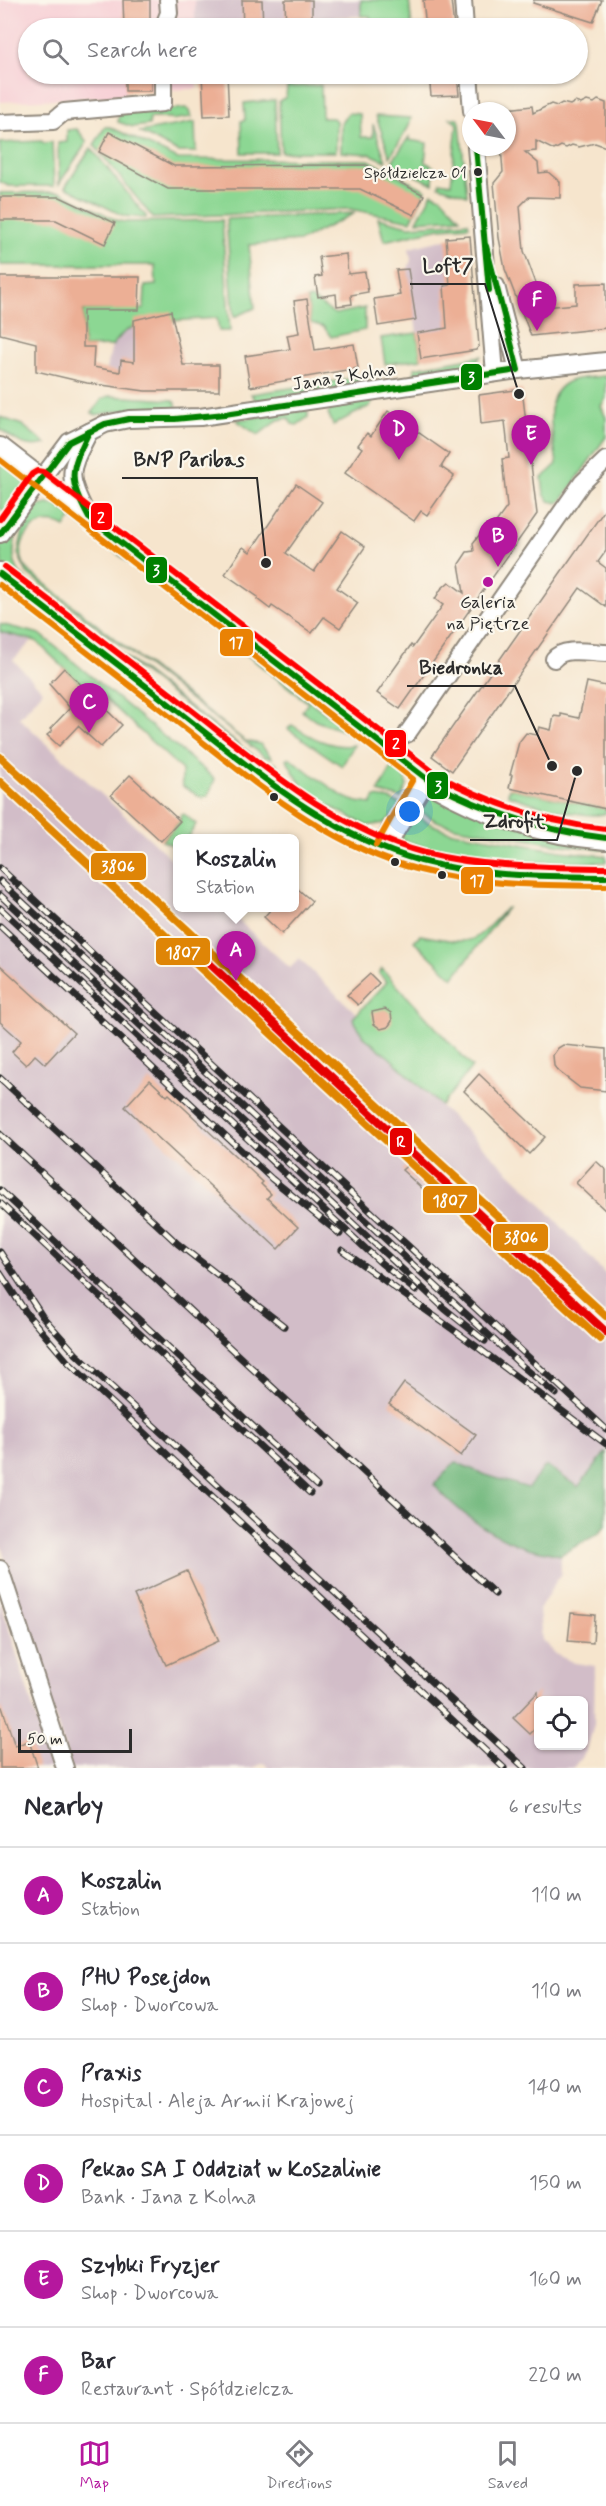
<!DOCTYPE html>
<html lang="en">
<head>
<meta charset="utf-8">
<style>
  :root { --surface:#fff; --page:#f2f2f3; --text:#2b2b33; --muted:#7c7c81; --line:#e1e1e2; --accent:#b5179e }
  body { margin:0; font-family:Mynerve,sans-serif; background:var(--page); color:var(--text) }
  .controls { position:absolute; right:18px; bottom:18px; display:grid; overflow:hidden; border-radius:9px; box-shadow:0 2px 4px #0004 }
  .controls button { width:54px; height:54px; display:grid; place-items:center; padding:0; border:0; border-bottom:2px solid var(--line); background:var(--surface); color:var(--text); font:30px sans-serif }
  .compass { position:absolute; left:462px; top:102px; width:54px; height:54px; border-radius:50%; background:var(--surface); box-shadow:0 2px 4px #0004; rotate:302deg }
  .scale { position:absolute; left:18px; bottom:15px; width:114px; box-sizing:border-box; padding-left:6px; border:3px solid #2b2b2b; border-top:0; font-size:16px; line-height:21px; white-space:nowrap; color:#2b2b2b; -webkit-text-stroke:4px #fbf7ec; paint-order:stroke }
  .you { position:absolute; left:410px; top:812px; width:21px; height:21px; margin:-15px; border:4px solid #fff; border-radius:50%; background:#1a73e8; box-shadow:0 0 0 9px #1a73e833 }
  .badge { display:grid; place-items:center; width:39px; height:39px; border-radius:50%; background:var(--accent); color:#fff; font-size:20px; font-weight:700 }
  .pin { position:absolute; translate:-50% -50px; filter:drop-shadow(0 2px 3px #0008) }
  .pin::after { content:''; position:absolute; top:32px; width:21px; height:18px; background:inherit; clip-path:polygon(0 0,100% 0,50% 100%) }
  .popup { position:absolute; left:173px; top:834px; width:126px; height:78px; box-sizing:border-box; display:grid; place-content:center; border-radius:9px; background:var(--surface); filter:drop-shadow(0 2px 4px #0005); font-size:20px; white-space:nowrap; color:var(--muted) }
  .popup b { font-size:22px; color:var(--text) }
  .popup::after { content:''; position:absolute; left:50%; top:100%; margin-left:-12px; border:12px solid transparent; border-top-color:var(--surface) }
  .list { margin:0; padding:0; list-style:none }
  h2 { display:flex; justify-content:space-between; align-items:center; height:78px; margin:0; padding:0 24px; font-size:26px }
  h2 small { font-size:20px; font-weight:400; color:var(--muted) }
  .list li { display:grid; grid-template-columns:39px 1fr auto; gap:18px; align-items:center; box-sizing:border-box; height:96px; padding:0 24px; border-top:2px solid var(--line) }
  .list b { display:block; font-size:22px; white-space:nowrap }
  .list p { margin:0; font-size:20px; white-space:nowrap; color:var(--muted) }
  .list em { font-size:20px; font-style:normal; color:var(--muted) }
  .icon { flex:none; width:33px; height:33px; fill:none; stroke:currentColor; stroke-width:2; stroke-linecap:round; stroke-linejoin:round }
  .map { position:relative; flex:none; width:606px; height:1768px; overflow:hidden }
  .search { position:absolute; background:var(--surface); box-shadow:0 2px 4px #0004; left:18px; right:18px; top:18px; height:66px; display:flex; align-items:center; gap:15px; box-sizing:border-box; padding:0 21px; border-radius:33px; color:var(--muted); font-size:22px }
  .sheet { height:654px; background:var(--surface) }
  nav { display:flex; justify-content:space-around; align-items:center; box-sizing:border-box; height:84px; border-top:2px solid var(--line); background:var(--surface); font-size:16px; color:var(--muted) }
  nav a { display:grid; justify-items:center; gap:3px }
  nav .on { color:var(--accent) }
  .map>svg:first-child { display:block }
  .built { fill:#f7cfd5 }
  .industrial { fill:#d2bdc8; fill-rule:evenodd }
  .green { fill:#8cd793; stroke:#5c815f; stroke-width:1.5 }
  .forest { fill:#71b87d; stroke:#4e7254; stroke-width:1.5 }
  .building { fill:#ecaf95 }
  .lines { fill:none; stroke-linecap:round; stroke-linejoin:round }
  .street-casing { stroke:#90887c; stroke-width:20 }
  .secondary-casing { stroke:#90887c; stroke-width:26 }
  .street { stroke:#fff; stroke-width:16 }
  .secondary { stroke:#fff; stroke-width:22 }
  .rail-casing { stroke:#2b2b2b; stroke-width:7 }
  .rail { stroke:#fbf7ec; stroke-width:4.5; stroke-dasharray:14; stroke-linecap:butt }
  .bus-1-casing { stroke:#fbf7ec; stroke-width:10 }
  .bus-2-casing { stroke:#fbf7ec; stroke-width:10 }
  .bus-3-casing { stroke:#fbf7ec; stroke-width:10 }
  .bus-1 { stroke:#008000; stroke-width:6 }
  .bus-2 { stroke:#ea8204; stroke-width:6 }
  .bus-3 { stroke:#f00; stroke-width:6 }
  .rail-1-casing { stroke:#fbf7ec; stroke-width:12 }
  .rail-2-casing { stroke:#fbf7ec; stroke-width:12 }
  .rail-3-casing { stroke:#fbf7ec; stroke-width:12 }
  .rail-1 { stroke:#e50000; stroke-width:8 }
  .rail-2 { stroke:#df8506; stroke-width:8 }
  .rail-3 { stroke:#df8506; stroke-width:8 }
  .bus-dot { fill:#2b2b2b; stroke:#fbf7ec; stroke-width:2 }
  .poi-dot { fill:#b5179e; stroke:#fbf7ec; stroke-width:2 }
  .labels { text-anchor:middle; stroke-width:4.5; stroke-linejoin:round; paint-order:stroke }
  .bus-label { font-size:16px; fill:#2b2b2b; stroke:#fbf7ec; text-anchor:end }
  .street-label { font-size:18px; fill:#2b2b2b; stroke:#fbf7ec }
  .poi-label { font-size:18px; fill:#2b2b2b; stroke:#fbf7ec }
  .leader { fill:none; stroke:#2b2b2b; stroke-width:2 }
  .callout-dot { fill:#2b2b2b; stroke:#fbf7ec; stroke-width:2 }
  .callout-label { font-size:20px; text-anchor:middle; font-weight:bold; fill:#2b2b2b; stroke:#fbf7ec; stroke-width:4.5; stroke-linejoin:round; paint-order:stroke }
  .line-badge { stroke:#fbf7ec; stroke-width:2 }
  .badge-label { font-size:16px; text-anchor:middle; font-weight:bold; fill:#fff }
</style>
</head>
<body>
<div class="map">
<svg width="606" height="1768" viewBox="0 0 606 1768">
  <rect width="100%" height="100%" fill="#fbf7ec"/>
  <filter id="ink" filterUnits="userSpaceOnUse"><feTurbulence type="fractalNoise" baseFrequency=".0167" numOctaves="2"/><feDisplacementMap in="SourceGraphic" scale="12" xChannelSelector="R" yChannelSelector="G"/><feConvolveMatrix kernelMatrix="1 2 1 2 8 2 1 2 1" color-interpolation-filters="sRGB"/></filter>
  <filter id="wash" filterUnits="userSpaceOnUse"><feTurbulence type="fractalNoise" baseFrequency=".008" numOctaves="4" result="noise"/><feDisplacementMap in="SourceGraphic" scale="24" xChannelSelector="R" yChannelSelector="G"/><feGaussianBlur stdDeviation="1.35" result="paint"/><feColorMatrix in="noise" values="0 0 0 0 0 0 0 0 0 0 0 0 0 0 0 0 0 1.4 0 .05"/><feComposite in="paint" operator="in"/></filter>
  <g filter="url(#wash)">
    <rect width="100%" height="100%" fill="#f6e5cd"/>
    <polygon class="built" points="0,0 195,0 195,28 28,28 28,74 196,74 197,89 126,91 125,96 0,102"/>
    <g class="industrial">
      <polygon points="195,0 361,0 361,16 242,20 241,28 195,28"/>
      <polygon points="446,239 450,285 444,286 446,315 464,326 417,333 408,269 411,260 409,248"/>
      <polygon points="139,323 163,366 121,361 120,372 106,369 112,346 123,333"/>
      <path d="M0,632l32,9 -19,19 30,31 -24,27 158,146 1,44h47l65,60 9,-9 58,55 -4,4 10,18 27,22 138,132 78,85v250l-8,9 -37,21v18l-22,37 3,30 15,15 18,8 20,3 -1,59 -7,25 -14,18h-305l-4,-5 -11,5h-182l-71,-226zM538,1700h46v46h-46z"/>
      <polygon points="0,1599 51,1768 0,1768"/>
    </g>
    <g class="green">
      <polygon points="361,0 409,0 412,28 371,28 370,16 361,16"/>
      <polygon points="321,85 322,118 333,118 336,121 336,152 281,152 279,101 286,97 287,87"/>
      <polygon points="275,100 277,153 242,153 241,121 245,120 244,103"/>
      <polygon points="187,108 192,117 171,120 171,118 150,118 149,125 133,127 118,122 119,113"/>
      <polygon points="348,113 360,114 361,137 373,137 373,124 386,161 370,154 341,152 341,123"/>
      <polygon points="376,116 411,118 408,128 390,157"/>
      <polygon points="450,118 458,119 460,122 467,195 439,186 440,182 451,184 457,124"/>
      <polygon points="195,122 196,152 178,152 140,132"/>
      <polygon points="105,127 110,127 178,159 369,160 426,190 411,221 350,209 153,218 94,145"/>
      <polygon points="77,129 87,142 59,184 58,143 67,142 67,130"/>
      <polygon points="409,137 409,140 427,143 425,162 434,167 433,184 393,165 393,160"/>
      <polygon points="42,141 43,143 52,142 54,186 9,186 0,182 0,143"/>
      <polygon points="91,148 146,216 146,218 124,216 65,187"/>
      <polygon points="60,192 116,220 125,222 222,220 230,331 219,331 217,318 139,323 123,333 112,346 83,347 83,310 144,309 145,286 156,285 155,265 0,265 0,193"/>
      <polygon points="432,193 441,197 460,218 417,221"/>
      <polygon points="355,213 300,241 249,245 255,308 234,317 226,219"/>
      <polygon points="378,218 409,226 468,222 469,226 440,228 384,241"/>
      <polygon points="311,298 335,314 365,308 365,330 331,337 324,327 311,323 307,299"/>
      <polygon points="417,333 421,359 385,364 381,338"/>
      <path d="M481,356c-13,20 -46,18 -68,22l2,-10z"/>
      <polygon points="369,376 367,385 256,401 251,394"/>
      <path d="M606,376v22l-5,8 5,12v19l-44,63 -4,3 -9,-2 -5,-7 -2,-16 15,-14c-3,-26 -19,-74 16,-84 10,-3 22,-3 33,-4z"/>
      <polygon points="109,396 173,400 176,403 177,411 118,411 96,415 92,413 102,399"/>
      <polygon points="370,400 372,402 370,406 333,425 328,413 335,406"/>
      <polygon points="304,410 308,412 308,417 297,425 292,424 288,418 278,420 258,435 236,420"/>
      <path d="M0,417l22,8 24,19c-20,6 -31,-4 -46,-15z"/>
      <polygon points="0,460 27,484 7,513 0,508"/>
      <path d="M48,504l10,2 294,228 -36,-13 -14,-10 6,-8 -236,-185 -7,9c-30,-18 -59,22 -35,45l215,169 15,3 12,14 -7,-1 -238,-184 -9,-19 5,-25 -7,-9 13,-12z"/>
      <path d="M13,525l4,5c-4,20 -7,35 9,50l233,180 9,4 8,-1 8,18 -282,-217 -2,-19z"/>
      <polygon points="0,624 40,634 215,779 208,796 202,798 182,786 182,770 95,689 89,692 36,641 0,632"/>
      <path d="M292,725c18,12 40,24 62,20l-12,21 -54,-37z"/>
      <polygon points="289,758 344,797 357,802 371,804 375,797 390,799 402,805 385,823 367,826 326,804 303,788 286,759"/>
      <path d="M394,764c7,7 11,12 13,22l-6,12 -23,-6z"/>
      <path d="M509,788l97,21v4c-19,8 -78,-11 -98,-18z"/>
      <polygon points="426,790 606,846 606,850 561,845 455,827 436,821 414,807"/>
      <path d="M411,812l20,12 17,7 112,20 46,5v6c-69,1 -141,2 -206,-23z"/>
      <polygon points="184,814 196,824 188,838 178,838 177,847 162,841 180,821 181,815"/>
      <path d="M506,908h1l-54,70 -39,-37 6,-6c53,9 49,14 86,-27z"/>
      <polygon points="382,969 472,1067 441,1106 390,1058 363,1036 353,1018 387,982 379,974"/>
    </g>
    <path class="forest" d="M606,1452v73l-8,9 -38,21c-13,-3 -28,-5 -41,-10 -36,-14 -60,-33 -85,-60l21,-23 31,13 42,13 18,-23 32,22z"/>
    <g id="blocks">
      <g class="building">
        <polygon points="123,0 150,0 150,28 124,28"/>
        <polygon points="242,0 262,0 263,28 243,28"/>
        <polygon points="285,0 312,0 312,28 286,28"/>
        <polygon points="423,0 451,0 454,28 426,28"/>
        <polygon points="534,0 602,0 593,22 533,3"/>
        <rect x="125" y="74" width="26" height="17"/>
        <polygon points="202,74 227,74 229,115 204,116"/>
        <polygon points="429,74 457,74 459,95 431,96"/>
        <polygon points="598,100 606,103 606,147 595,143 579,147 572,145 566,148 561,146 554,150 536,141 536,151 525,152 538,163 539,173 548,172 560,182 560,198 529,197 520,206 524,251 545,307 576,304 576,284 606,283 606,328 531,336 505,269 499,238 494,183 503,172 501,147 507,147 507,109 532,106 533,113 551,104 557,106 562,103 570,105 575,102 581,104 587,101 594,103"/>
        <polygon points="109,132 174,166 366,165 424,195 414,215 360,189 168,189 99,152"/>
        <polygon points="0,197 60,197 115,223 105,244 56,220 0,220"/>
        <polygon points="470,236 479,346 476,350 421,359 417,333 447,328 444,286 450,285 446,238"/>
        <polygon points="346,254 348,274 365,272 368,292 351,295 352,304 337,306 336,294 318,297 315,277 322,276 319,257"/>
        <polygon points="408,269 416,320 378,326 374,299 400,295 396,270"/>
        <polygon points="0,277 140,277 139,310 83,310 83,347 94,347 93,367 120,372 121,360 134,362 134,320 171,311 183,365 219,365 219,391 145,391 87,383 36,371 36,343 0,334"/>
        <polygon points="307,299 315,350 354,344 358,368 250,387 245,356 290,349 287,335 299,333 294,301"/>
        <polygon points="522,389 537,514 400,709 377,693 411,645 413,647 443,605 435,599 441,589 449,582 464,593 459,564 467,552 474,551 473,543 484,529 489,532 507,507 502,459 509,458 505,421 481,424 479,395"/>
        <polygon points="388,411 449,454 441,467 454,476 427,515 421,511 414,521 345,473 362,448 358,445 367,433 371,436"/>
        <polygon points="296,484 322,502 286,553 314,572 342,531 365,547 337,588 358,603 340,628 324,617 312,633 272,606 270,609 257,599 258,597 225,574 243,547 250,552"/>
        <polygon points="606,508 606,551 598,562 606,568 606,607 580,588 452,771 432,756"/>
        <polygon points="64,668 122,725 101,747 78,726 59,746 47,735 52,731 50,729 70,708 49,684"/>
        <polygon points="587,682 606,686 606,809 509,788 512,775 510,775 519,742 526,733 537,735 539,727 551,730 554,716 561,717 561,714 579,718"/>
        <polygon points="130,775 180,821 161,841 111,795"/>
        <polygon points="294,886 312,901 282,934 264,917 272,908 294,908"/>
        <polygon points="0,965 74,1033 45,1064 35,1055 26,1065 12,1052 21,1041 0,1022"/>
        <polygon points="370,974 379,983 358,1005 347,995"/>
        <polygon points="385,1009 391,1013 392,1021 388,1027 381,1029 374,1024 372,1012"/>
        <polygon points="563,1045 606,1049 606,1091 580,1088 558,1071 554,1066 553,1055 558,1048"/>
        <polygon points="479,1074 545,1137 529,1154 464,1091"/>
        <polygon points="150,1080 167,1096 169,1094 263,1182 261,1184 271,1194 267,1198 298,1227 278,1249 125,1107"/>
        <polygon points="412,1161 447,1194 438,1203 402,1170"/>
        <polygon points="596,1161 606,1170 606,1211 576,1183"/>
        <polygon points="404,1383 476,1435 461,1456 389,1404"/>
        <polygon points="187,1571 219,1641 166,1665 134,1595"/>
        <polygon points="571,1613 595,1615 593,1643 568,1641"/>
        <polygon points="538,1692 538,1726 530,1734 513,1718"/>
        <polygon points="0,1707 2,1707 15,1746 29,1741 38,1768 0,1768"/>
      </g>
    </g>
  </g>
  <g filter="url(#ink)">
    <use href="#blocks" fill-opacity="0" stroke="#90887c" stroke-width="1.5"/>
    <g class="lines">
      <g class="street-casing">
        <g id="street">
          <polyline points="463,0 465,28"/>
          <polyline points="163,28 169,13 168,0"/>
          <polyline points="469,74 472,111"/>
          <polyline points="0,123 53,121 64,112 163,103 163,74"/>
          <polyline points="476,147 495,373"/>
          <polyline points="496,286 518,370"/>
          <path d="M86,513c-21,-40 -16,-43 3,-81"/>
          <polyline points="0,534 69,442 105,424 129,419 200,417 518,370 606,361"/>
          <path d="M554,659c10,-13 37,-6 52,-6"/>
          <polyline points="407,734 582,483 606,460"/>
          <polyline points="0,1569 65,1768"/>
        </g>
      </g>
      <g class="secondary-casing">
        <g id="secondary">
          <path d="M0,449l432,334c57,32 108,50 174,55"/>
          <path d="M0,574c61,47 122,94 183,141 74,58 146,122 238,146 61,16 123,15 185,16"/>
          <polyline points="384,849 393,830 425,777"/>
        </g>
      </g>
      <use href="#street" class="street"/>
      <use href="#secondary" class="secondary"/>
      <g class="rail-casing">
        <g id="rail">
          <polyline points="0,868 606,1429"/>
          <polyline points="0,881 521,1365 556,1394"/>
          <polyline points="0,895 445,1309 485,1341"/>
          <polyline points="0,908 381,1263 416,1291"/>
          <polyline points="0,926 272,1179 340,1234"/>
          <polyline points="0,1078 178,1244 284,1326"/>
          <polyline points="0,1134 495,1594"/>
          <polyline points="0,1190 317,1486"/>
          <polyline points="0,1203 310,1493"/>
          <polyline points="342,1250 480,1349 606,1444"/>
          <polyline points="0,1252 42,1316 76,1354 525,1768"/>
          <polyline points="0,1273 27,1314 67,1361 504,1768"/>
        </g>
      </g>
      <use href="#rail" class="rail"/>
      <g class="bus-1-casing">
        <g id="bus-1">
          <polyline points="476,147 489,290"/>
          <path d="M89,432c-20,40 -21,47 0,86l343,265c56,30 111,48 174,55"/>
          <polyline points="0,534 69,442 105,424 129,419 175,419 225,414 518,370 486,246"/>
          <path d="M0,574c61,47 123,94 183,141 74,58 146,121 238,146 60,16 124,15 185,16"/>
        </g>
      </g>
      <g class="bus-2-casing">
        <g id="bus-2">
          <polyline points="0,460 413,779 376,845"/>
          <path d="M0,585c59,46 118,91 177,137 75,58 149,124 243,148 61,16 124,15 186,16"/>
        </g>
      </g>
      <g class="bus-3-casing">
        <g id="bus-3">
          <path d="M0,519l32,-45 5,-3 6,1 394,303c54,29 108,48 169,54"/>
          <path d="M5,567c62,47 124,94 185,142 72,56 144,120 235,144 59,15 121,14 181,15"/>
        </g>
      </g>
      <use href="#bus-1" class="bus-1"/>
      <use href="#bus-2" class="bus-2"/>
      <use href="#bus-3" class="bus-3"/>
      <g class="rail-1-casing">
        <polyline id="rail-1" points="196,951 606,1332"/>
      </g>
      <g class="rail-2-casing">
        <polyline id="rail-2" points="0,782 600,1339"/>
      </g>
      <g class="rail-3-casing">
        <polyline id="rail-3" points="0,757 606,1316"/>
      </g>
      <use href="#rail-1" class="rail-1"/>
      <use href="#rail-2" class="rail-2"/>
      <use href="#rail-3" class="rail-3"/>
    </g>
  </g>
  <g class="bus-dot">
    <circle cx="478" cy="172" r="5"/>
    <circle cx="274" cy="797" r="5"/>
    <circle cx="395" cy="862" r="5"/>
    <circle cx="442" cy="875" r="5"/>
  </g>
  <circle class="poi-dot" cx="488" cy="582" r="6"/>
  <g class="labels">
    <g class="bus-label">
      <text x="467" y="178">Spółdzielcza 01</text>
    </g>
    <g class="street-label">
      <text transform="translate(344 376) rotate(-9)" y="6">Jana z Kolna</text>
    </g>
    <g class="poi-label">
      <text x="488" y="608">Galeria<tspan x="488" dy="21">na Piętrze</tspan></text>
    </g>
  </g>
  <path class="leader" d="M519 394L485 284H410M266 563L257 478H122M552 766L515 686H407M577 771L557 840H470"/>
  <g class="callout-dot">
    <circle cx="519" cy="394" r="6"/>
    <circle cx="266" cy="563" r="6"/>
    <circle cx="552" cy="766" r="6"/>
    <circle cx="577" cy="771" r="6"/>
  </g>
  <g class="callout-label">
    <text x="448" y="272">Loft7</text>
    <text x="189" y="466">BNP Paribas</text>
    <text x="461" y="674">Biedronka</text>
    <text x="514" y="828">Zdrofit</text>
  </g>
  <g class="line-badge">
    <rect x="460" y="363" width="23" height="28" rx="6" fill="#008000"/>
    <rect x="90" y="502" width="23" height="29" rx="6" fill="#f00"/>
    <rect x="145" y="556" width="23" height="28" rx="6" fill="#008000"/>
    <rect x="219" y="628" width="35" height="29" rx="6" fill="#ea8204"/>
    <rect x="384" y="729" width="23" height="29" rx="6" fill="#f00"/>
    <rect x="426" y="771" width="23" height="29" rx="6" fill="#008000"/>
    <rect x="90" y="852" width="57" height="29" rx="6" fill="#df8506"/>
    <rect x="460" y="866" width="34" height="29" rx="6" fill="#ea8204"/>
    <rect x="155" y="937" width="56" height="29" rx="6" fill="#df8506"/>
    <rect x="389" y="1127" width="24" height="29" rx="6" fill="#e50000"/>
    <rect x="422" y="1185" width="56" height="29" rx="6" fill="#df8506"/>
    <rect x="492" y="1223" width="57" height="29" rx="6" fill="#df8506"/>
  </g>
  <g class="badge-label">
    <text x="471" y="383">3</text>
    <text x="101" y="523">2</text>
    <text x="156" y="576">3</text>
    <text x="236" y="648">17</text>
    <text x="396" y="749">2</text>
    <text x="438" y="792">3</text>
    <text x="118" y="872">3806</text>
    <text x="477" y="886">17</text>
    <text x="183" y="958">1807</text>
    <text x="401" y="1147">R</text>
    <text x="450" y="1206">1807</text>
    <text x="521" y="1243">3806</text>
  </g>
</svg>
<div class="controls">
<button><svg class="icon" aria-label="locate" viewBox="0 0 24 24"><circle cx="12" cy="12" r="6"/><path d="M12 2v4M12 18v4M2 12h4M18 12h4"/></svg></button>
</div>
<svg class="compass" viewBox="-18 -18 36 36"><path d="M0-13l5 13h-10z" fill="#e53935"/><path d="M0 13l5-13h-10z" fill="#7c7c81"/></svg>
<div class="scale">50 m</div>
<div class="you"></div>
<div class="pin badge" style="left:236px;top:981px">A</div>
<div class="popup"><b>Koszalin</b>Station</div>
<div class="pin badge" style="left:498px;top:567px">B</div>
<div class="pin badge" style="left:89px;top:733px">C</div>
<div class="pin badge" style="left:399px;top:460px">D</div>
<div class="pin badge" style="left:531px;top:465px">E</div>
<div class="pin badge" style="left:537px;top:331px">F</div>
<div class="search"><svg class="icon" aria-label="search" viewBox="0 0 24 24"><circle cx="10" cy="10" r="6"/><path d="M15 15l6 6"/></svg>Search here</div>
</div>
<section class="sheet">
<h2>Nearby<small>6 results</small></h2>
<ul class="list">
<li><span class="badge">A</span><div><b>Koszalin</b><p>Station</p></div><em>110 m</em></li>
<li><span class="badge">B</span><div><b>PHU Posejdon</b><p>Shop · Dworcowa</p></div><em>110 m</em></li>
<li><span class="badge">C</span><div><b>Praxis</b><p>Hospital · Aleja Armii Krajowej</p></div><em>140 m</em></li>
<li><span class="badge">D</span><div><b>Pekao SA I Oddział w Koszalinie</b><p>Bank · Jana z Kolna</p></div><em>150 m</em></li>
<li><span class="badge">E</span><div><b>Szybki Fryzjer</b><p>Shop · Dworcowa</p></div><em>160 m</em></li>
<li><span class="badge">F</span><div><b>Bar</b><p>Restaurant · Spółdzielcza</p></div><em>220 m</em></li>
</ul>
</section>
<nav>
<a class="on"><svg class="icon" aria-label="map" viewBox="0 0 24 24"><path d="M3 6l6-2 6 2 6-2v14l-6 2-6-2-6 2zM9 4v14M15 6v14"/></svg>Map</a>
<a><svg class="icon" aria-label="directions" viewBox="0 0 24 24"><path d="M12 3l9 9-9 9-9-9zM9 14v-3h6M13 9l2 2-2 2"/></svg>Directions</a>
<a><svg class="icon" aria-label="saved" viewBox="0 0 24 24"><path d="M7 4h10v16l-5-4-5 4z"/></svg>Saved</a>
</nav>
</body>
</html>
